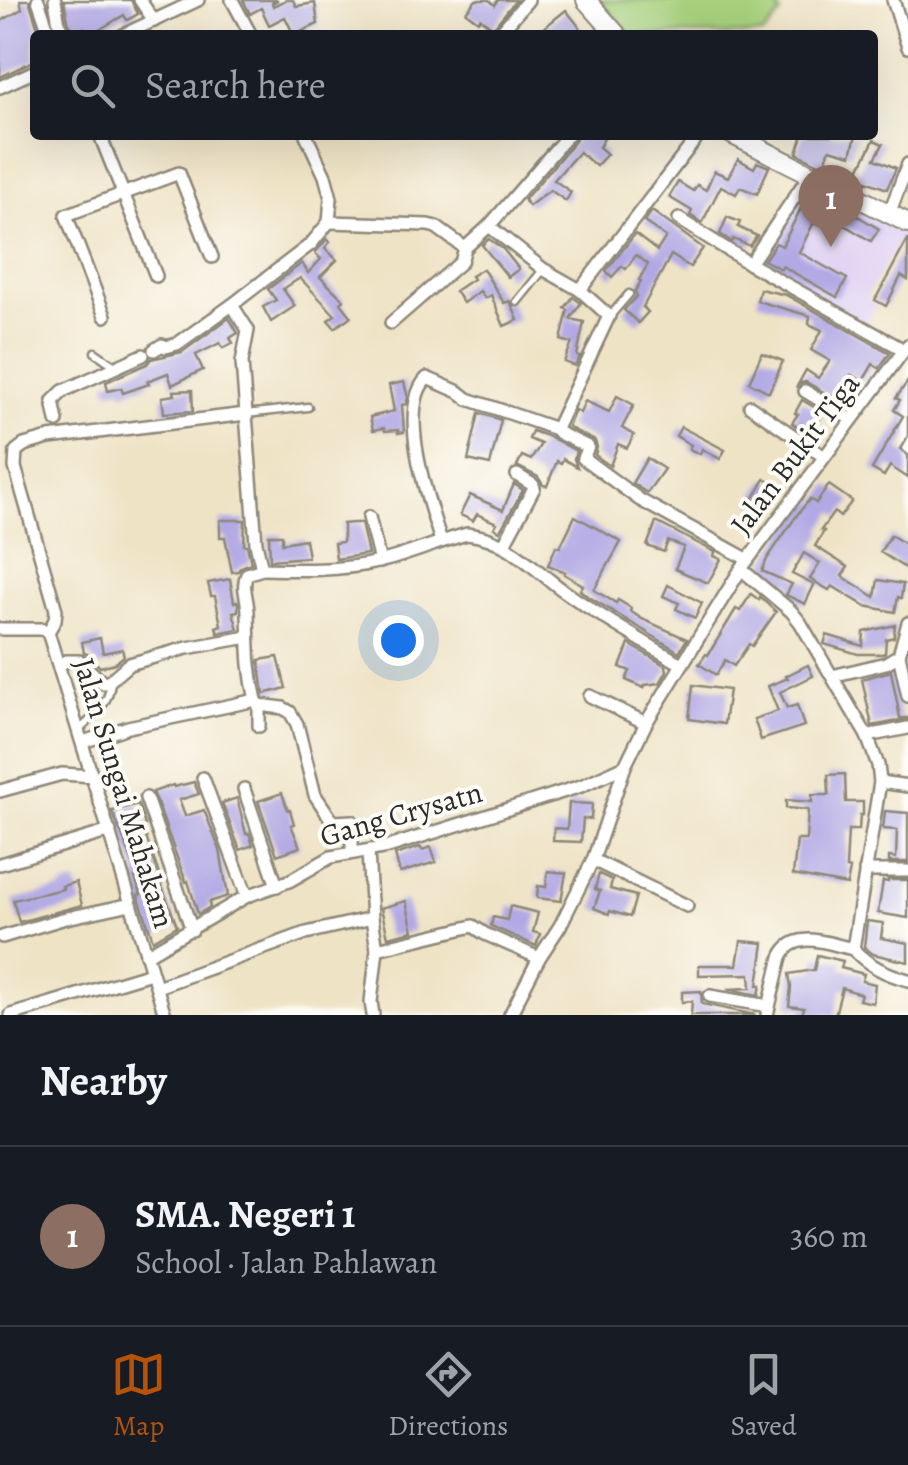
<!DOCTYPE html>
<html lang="en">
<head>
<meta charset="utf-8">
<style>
  :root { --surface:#171b24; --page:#242831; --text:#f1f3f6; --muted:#9ea1a6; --line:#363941; --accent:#b45309 }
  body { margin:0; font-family:Alegreya,serif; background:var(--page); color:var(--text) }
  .you { position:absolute; left:398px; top:640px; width:35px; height:35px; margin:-25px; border:8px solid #fff; border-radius:50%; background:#1a73e8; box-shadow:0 0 0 15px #1a73e833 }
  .badge { display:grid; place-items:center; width:65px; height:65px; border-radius:50%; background:var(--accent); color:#fff; font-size:32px; font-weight:700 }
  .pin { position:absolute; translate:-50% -82px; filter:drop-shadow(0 2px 5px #0008) }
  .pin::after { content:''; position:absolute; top:52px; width:35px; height:30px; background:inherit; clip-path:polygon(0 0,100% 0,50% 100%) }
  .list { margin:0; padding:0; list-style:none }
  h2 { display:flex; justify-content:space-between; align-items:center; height:130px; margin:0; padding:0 40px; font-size:42px }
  h2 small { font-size:32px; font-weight:400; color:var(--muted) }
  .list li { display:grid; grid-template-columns:65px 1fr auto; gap:30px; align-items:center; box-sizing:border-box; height:180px; padding:0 40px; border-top:2px solid var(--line) }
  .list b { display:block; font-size:38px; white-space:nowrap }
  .list p { margin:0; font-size:32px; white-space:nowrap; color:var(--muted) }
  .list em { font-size:32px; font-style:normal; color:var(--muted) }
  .icon { flex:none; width:55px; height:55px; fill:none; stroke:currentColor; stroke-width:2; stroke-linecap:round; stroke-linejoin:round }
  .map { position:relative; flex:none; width:908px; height:1015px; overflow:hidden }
  .search { position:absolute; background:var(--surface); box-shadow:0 10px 40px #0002; left:30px; right:30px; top:30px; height:110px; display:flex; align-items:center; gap:25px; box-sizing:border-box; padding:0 35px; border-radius:10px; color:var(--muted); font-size:38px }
  .sheet { height:310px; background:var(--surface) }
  nav { display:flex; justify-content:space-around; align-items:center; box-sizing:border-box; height:140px; border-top:2px solid var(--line); background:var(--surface); font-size:28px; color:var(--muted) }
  nav a { display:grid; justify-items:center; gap:5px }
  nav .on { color:var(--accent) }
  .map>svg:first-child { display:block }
  .built { fill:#e1d4f4 }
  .green { fill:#a6d07c; stroke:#687e54; stroke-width:2.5 }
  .building { fill:#b1a8e4 }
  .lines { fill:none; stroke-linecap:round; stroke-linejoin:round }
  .lane-casing { stroke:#8d8778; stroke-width:11 }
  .street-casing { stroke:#8d8778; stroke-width:16 }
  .primary-casing { stroke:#8d8778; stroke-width:22 }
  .lane { stroke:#fff; stroke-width:6 }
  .street { stroke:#fff; stroke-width:11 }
  .primary { stroke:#fff; stroke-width:18 }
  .labels { text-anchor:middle; stroke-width:8; stroke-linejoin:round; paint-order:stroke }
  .street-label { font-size:30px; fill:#2b2b2b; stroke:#fdfcf7 }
</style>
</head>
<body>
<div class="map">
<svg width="908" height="1015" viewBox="0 0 908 1015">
  <rect width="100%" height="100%" fill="#fdfcf7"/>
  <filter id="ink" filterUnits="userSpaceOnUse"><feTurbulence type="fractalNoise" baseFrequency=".01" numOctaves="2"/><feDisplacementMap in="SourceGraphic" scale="20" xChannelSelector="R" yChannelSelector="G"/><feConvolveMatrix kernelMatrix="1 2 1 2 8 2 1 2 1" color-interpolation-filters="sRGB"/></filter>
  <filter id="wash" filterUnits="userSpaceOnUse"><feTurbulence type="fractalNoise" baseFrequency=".0048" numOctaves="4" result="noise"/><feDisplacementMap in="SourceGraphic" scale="40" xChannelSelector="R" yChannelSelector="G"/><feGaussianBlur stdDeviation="2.25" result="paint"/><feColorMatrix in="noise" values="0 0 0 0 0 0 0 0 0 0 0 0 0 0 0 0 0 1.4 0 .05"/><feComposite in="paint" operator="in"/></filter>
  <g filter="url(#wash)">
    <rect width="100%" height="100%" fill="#efe3c6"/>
    <polygon class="built" points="808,182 905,232 866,297 877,305 864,326 757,263"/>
    <polygon class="green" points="598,0 774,0 781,14 763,35 630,35"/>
    <g id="blocks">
      <g class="building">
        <polygon points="20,0 29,0 40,35 35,35 35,60 0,77 0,22 22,9"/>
        <polygon points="64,0 131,0 138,14 127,20 124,15 99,30 102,35 87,35 84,28 73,32 68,21"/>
        <polygon points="243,0 278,0 272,3 273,6 286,0 293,0 296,6 315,3 318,24 294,35 285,17 269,25 261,8 250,14"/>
        <polygon points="476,0 489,0 495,5 498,0 516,0 493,28 480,18 478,21 466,12"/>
        <polygon points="566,10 581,29 573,35 535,35"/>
        <polygon points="577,135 606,135 599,147 607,154 596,166 579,152 554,180 571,192 566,201 550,190 529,206 524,200 575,141"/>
        <polygon points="803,135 856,135 851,155 830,149 823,166 797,153"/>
        <polygon points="874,140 883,144 875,159 896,168 887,189 866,181 865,185 854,180"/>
        <polygon points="738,159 754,168 757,162 769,167 757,194 740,187 736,194 721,186 702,223 690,215 692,211 669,197 678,182 693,191 697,185 706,190 714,171 728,177"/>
        <polygon points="806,198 822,206 799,252 847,279 837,297 782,266 781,269 764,260 776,243 782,246"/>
        <polygon points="843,207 879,229 871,241 836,220"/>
        <polygon points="652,211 703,248 690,267 671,255 643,307 648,312 638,323 624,310 637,296 635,291 641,281 639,280 648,264 636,255 626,269 622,266 612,277 606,271 635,234 657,251 666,237 644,222"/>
        <polygon points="727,217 740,222 738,227 757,236 750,246 733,239 732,242 720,234"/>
        <polygon points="327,239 330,242 325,248 337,260 320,277 344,300 341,303 351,316 335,328 328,320 335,315 300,278 283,289 295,306 271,322 263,307 276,300 268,289 302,263 308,273 321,259 315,253"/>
        <polygon points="489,239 503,249 519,269 508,277 482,245"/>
        <polygon points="908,239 908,280 901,276 886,306 875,300"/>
        <polygon points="483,269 504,303 510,301 518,320 504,326 491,295 485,298 480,291 463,303 455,291 473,279 471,276"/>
        <polygon points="760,289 786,295 890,353 879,368 873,364 863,381 851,375 836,399 806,382 800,383 796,388 806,370 818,378 830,361 811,350 822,330 809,324 810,316 757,301"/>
        <polygon points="573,297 581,303 570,319 584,322 577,356 580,357 575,366 564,362 572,343 561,340 568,310 565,308"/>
        <polygon points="229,318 238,333 230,338 233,343 223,348 220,343 196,355 203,370 172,385 168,373 147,381 149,384 123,393 121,388 108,391 106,382 147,364 151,359 182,352"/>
        <polygon points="762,353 783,361 769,392 749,382"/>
        <polygon points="908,381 908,436 900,449 908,455 908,478 890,466 884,476 872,469 903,416 894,410 900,400 896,398"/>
        <polygon points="404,382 408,398 406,404 402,405 404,432 398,433 398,430 385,431 384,428 373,430 370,417 394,411 389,385"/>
        <polygon points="192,390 193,411 164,413 162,397 175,395 174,391"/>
        <polygon points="617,396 634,405 622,428 634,435 627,448 618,444 610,466 595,455 597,447 595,441 568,427 575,410 580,413 585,401 609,412"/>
        <polygon points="802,400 824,413 809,435 792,423 798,414 795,413"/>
        <polygon points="479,413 501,420 490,465 468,460"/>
        <polygon points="681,427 725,450 720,459 702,449 700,454 689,449 691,445 676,436"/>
        <polygon points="532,431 550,437 576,451 574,459 577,467 563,459 561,463 557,461 547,486 543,485 538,477 517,466 522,456 531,460 541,444 529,439"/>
        <polygon points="647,458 664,469 647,493 632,483"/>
        <polygon points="765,479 781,488 768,511 751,503"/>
        <polygon points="514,484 523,490 500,531 494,528 497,523 477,514 473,521 460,515 470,495 503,510"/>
        <polygon points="829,485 852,501 840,517 834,512 821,530 824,531 815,546 848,567 842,576 875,597 878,580 903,584 901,598 898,597 895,612 865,606 832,586 829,590 810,579 820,563 804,553 792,574 814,585 805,604 786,595 792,584 762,571 767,559 797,515 810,499 816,503"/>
        <polygon points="575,516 621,542 594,590 616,603 618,600 631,608 630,611 642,619 687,639 679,652 586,595 580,590 583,585 564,574 565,572 548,565 556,546 560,547"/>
        <polygon points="220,520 245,520 244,545 247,545 251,563 241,567 238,571 232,572 225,537 220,537"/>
        <polygon points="656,522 715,552 714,556 721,559 708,583 675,569 684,547 668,541 664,552 647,546"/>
        <polygon points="353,523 361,523 368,554 336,559 334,543 343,542 343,524"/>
        <polygon points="269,535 282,535 282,543 305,539 308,557 270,560"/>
        <polygon points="891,535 908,546 908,570 880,552"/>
        <polygon points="230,579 234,602 237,601 238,604 238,611 233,612 238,629 218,633 216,627 221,625 215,596 211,596 208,583"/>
        <polygon points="668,585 702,603 695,618 676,609 679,603 663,596"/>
        <polygon points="751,594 759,600 760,597 776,612 752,646 749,644 734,666 725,660 716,675 699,664 706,654 708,655 736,609 740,611"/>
        <polygon points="895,625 894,637 886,639 885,653 882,654 858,654 824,644 827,635 863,646 864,632"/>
        <polygon points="100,638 103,653 122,649 124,656 115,663 100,667 92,659 90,655 84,653 82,642"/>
        <polygon points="629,644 666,666 667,671 660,683 645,685 644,688 626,680 630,671 620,667"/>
        <polygon points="278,657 286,688 264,694 259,660"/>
        <polygon points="808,665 813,676 780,692 787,708 797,705 804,726 761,740 754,719 778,711 768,686 788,678 786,676"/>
        <polygon points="891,671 900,718 908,718 908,719 872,726 862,679"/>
        <polygon points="693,685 729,690 724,724 689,719"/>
        <polygon points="845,774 846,802 863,802 863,815 860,815 859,830 848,830 846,868 850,869 847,885 793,875 797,840 806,840 808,810 786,808 786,800 812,802 812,795 829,795 828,775"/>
        <polygon points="194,782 199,794 179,800 185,816 204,810 220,850 228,896 209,902 210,907 198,914 188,881 186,882 153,792 173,785 174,787"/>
        <polygon points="282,793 288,810 290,810 294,824 291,825 300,847 277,855 258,801"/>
        <polygon points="237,798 246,834 249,833 253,845 240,850 222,803"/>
        <polygon points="569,803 592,804 591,819 583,819 581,842 553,841 554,828 567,829"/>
        <polygon points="138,804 145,825 142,826 162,883 161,884 177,926 153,940 138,895 141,894 135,878 139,876 112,811"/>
        <polygon points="885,811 908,813 908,862 889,862 889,857 896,858 897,830 883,829"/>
        <polygon points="420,847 422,850 431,847 436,862 400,873 395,855"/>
        <polygon points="548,871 566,873 561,901 537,898 538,886 546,887"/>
        <polygon points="599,874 612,880 610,889 636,896 630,917 610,911 609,914 594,908 600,891 595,889"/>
        <polygon points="888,880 908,880 908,918 878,913 883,881 888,882"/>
        <polygon points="76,882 82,905 19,922 13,900 63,889 62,886"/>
        <polygon points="406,901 413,931 388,937 381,908"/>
        <polygon points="510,906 538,913 533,932 540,934 536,946 491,926 493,917 507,920"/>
        <polygon points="867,921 883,923 881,938 908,943 908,962 873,954 864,947"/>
        <polygon points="741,941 764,943 758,985 761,985 759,995 727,989 751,988 750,974 699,975 699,965 737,965"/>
        <polygon points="817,955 843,961 841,968 864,974 862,981 875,984 873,1003 859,1000 861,994 842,988 835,1015 802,1015 804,1008 789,1006 791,987 789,974 814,970"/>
        <polygon points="701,991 702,1004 756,1015 691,1015 692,1001 682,1002 682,992"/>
      </g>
    </g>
  </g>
  <g filter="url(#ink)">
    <use href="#blocks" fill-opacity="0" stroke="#8d8778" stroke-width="2.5"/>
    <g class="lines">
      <g class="lane-casing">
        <g id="lane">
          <polyline points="517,302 543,270"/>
          <polyline points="610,316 629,294"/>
          <polyline points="95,352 115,366"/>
          <polyline points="246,414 308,407"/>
          <path d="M79,730c16,-14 30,-26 32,-48"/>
        </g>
      </g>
      <g class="street-casing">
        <g id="street">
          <polyline points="38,0 50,35"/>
          <polyline points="55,0 59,24 64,35"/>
          <polyline points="140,0 154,21"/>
          <polyline points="232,0 251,35"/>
          <polyline points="893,0 908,47"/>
          <polyline points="504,28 528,0"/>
          <polyline points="123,35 198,0"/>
          <polyline points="0,87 35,71"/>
          <polyline points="100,135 156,276"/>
          <polyline points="889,214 908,164"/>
          <polyline points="679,219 750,264 904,350"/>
          <polyline points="329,222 428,225 436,227 465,248 489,226 568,135"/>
          <polyline points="489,226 543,269 580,290 609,316 556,429"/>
          <polyline points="750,264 810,174"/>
          <polyline points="580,290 699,135"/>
          <polyline points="105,316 66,215 179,173 212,257"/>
          <polyline points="391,323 461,262 465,248"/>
          <polyline points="154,350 162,345 166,347 177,344 232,305"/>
          <polyline points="805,391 851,419"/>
          <polyline points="750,406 823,456"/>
          <path d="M246,414l10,129 6,26c39,1 78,2 116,-7 31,-7 59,-20 89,-28 43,4 67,37 100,59 37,26 75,48 114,71"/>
          <polyline points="57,421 53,401 63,391 143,355"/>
          <polyline points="369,517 380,562"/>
          <path d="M441,541c-12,-37 -45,-132 -14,-163l32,14 9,7 88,30 3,4 29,14 -5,11 57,42 107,59"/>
          <polyline points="504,544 534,488 533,485 517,475"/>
          <path d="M262,569l-15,5c-6,13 1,24 1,39 1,32 0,55 8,87l3,5 24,3 7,4 7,12 18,71 18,27 19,-1v32"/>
          <polyline points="0,629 41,629 48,632 165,1015"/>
          <polyline points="48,632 55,620 56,610 15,467 16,451 24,445 49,438 246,414 242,362 248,330 232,305 311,244 329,222 331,198 325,176 306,135"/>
          <polyline points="899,655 908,696"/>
          <polyline points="59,665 66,661 80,661 103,683 107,683 129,664 187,648 248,637"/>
          <polyline points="832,676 886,663 899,655 908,623"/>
          <polyline points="590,696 646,723"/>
          <polyline points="259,726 259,705"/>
          <polyline points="867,736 908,728"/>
          <polyline points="83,742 128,727 256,700"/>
          <polyline points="203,778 247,896"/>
          <polyline points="880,782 908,786"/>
          <polyline points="244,789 277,886"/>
          <polyline points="0,791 62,774 94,776"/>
          <polyline points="146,798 192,930"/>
          <polyline points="368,852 372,918 377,949 371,1002 373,1015"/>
          <polyline points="593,860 687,906"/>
          <polyline points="0,864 110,831"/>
          <polyline points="865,871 908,871"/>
          <polyline points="2,937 62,919 131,904"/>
          <polyline points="377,949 473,926 485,934 539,958"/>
          <polyline points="853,949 880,782 878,765 867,736 800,622 791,611 741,569 908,345"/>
          <path d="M853,949c16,17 33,25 55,31"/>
          <polyline points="146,955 247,896 289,881 331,857 388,847 581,786 625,766"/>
          <polyline points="157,987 306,933 372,918"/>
          <polyline points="710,996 769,1006"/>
          <polyline points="11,1015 151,973"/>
          <polyline points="510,1015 539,958 560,926 593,860 625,766 646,723 741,569"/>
          <path d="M767,1015l14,-58c13,-29 48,-13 72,-8"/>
        </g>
      </g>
      <g class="primary-casing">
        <g id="primary">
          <polyline points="586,0 617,35"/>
          <polyline points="733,135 908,223"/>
        </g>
      </g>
      <use href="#lane" class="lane"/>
      <use href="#street" class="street"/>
      <use href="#primary" class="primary"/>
    </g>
  </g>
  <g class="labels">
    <g class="street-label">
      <text transform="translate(795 454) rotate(-53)" y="10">Jalan Bukit Tiga</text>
      <text transform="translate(124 793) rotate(73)" y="10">Jalan Sungai Mahakam</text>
      <text transform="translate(401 814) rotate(-16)" y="10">Gang Crysatn</text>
    </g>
  </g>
</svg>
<div class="you"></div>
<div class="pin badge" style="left:831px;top:247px;background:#8d6e63">1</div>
<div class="search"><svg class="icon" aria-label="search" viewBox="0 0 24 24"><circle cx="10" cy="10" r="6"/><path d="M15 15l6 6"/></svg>Search here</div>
</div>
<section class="sheet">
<h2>Nearby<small></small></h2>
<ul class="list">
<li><span class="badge" style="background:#8d6e63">1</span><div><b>SMA. Negeri 1</b><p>School · Jalan Pahlawan</p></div><em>360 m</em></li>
</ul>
</section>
<nav>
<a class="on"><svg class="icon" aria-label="map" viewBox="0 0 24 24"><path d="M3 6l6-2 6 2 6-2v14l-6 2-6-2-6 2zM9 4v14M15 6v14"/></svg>Map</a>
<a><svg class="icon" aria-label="directions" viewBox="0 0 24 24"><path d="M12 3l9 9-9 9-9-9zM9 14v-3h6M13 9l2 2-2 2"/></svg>Directions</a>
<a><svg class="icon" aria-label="saved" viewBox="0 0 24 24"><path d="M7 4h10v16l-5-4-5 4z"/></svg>Saved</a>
</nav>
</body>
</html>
